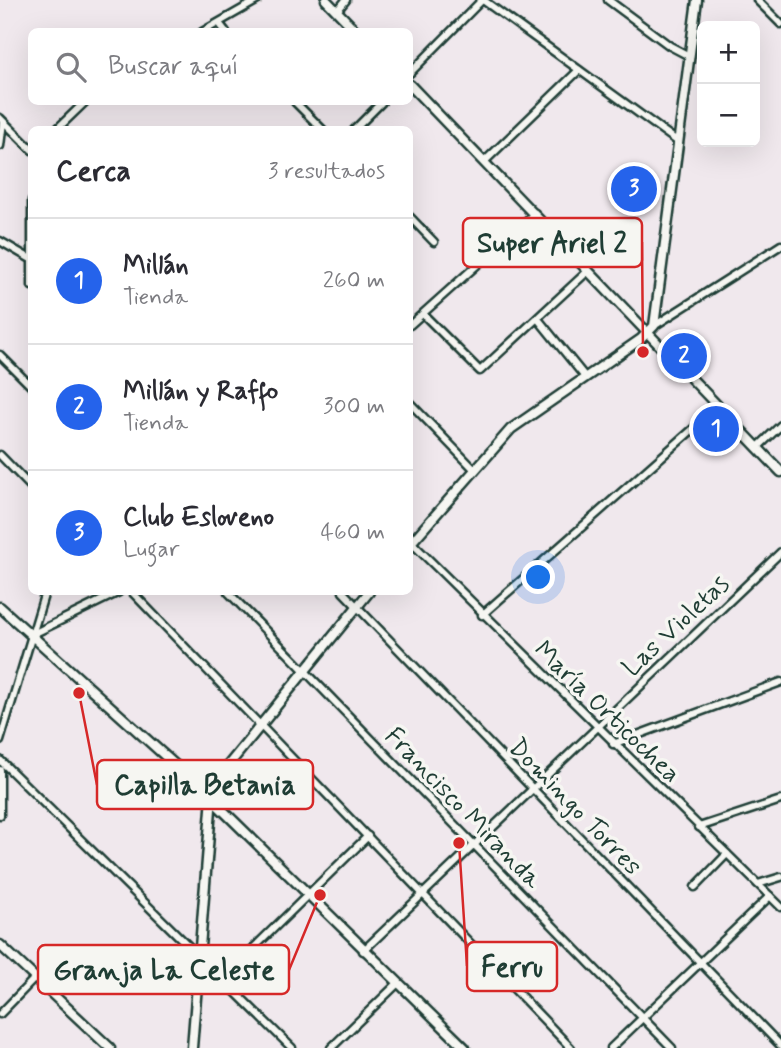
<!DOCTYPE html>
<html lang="es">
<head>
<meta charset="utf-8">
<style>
  :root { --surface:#fff; --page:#f7f7f7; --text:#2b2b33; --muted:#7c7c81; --line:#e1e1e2; --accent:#2563eb }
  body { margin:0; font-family:Mynerve,sans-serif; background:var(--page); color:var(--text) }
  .controls { position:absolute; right:21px; top:21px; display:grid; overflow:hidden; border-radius:10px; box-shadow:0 7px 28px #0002 }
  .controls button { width:63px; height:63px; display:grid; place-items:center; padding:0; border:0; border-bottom:2px solid var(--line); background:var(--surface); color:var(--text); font:35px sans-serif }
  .you { position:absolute; left:539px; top:578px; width:24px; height:24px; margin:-18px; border:5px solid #fff; border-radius:50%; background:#1a73e8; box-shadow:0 0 0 10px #1a73e833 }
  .badge { display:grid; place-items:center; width:46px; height:46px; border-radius:50%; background:var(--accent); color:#fff; font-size:23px; font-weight:700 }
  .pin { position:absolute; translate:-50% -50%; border:4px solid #fff; box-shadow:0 2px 7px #0006 }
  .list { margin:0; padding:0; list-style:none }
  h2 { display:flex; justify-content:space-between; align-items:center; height:91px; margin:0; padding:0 28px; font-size:30px }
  h2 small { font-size:23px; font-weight:400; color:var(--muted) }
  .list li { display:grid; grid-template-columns:46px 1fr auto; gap:21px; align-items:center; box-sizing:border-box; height:126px; padding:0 28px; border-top:2px solid var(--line) }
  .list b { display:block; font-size:26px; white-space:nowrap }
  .list p { margin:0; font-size:23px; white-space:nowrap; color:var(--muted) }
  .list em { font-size:23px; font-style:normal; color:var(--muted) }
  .icon { flex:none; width:38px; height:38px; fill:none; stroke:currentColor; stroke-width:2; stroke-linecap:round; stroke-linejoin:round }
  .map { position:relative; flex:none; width:781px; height:1048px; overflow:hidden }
  .search { position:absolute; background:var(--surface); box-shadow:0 7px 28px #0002; left:28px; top:28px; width:385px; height:77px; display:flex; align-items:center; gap:18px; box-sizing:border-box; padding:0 24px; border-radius:10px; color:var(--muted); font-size:26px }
  .panel { position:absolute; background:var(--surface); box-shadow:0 7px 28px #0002; left:28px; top:126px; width:385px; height:469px; border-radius:10px }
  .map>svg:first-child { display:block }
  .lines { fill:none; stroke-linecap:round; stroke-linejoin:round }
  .street-casing { stroke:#1f3d34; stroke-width:11 }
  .secondary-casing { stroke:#1f3d34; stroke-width:13 }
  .street { stroke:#f6f6f2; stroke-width:6 }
  .secondary { stroke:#f6f6f2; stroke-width:8 }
  .labels { text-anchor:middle; stroke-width:7; stroke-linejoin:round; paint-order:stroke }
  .street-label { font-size:26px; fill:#1f3d34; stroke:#f6f6f2 }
  .leader { fill:none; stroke:#d62828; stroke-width:2.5 }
  .callout-dot { fill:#d62828; stroke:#f6f6f2; stroke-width:2.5 }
  .callout { fill:#f6f6f2; stroke:#d62828; stroke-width:2.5 }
  .callout-label { font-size:28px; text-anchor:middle; font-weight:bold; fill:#1f3d34 }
</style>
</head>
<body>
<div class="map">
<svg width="781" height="1048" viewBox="0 0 781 1048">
  <rect width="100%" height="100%" fill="#f0e8ed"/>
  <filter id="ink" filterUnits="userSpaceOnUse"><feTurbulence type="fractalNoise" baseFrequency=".0143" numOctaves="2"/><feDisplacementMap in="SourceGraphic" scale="14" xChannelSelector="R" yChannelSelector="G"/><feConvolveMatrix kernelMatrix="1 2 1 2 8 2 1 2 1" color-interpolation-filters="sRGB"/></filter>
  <g filter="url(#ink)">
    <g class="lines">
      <g class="street-casing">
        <g id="street">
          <polyline points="483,0 677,141"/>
          <polyline points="608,0 670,46 689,56"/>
          <polyline points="757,0 781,24"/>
          <polyline points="337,11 346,0"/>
          <polyline points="219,23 226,32"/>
          <polyline points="202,32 258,0"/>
          <polyline points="410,73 482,0"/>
          <polyline points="295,102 323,130"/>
          <polyline points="0,118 32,150"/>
          <polyline points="56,130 85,102"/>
          <polyline points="354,130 382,102"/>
          <polyline points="0,146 3,122"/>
          <polyline points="485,161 579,70"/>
          <polyline points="32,200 32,286"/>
          <polyline points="410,217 434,242"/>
          <polyline points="0,241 29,258"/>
          <polyline points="423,314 480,371 588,271"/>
          <polyline points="538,319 585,377"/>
          <polyline points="410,325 535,213"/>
          <polyline points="654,326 781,245"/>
          <polyline points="0,355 32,387"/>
          <polyline points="410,403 474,469"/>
          <polyline points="757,448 781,425"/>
          <polyline points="0,455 32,488"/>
          <polyline points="410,541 781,907"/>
          <polyline points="132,592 571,1048"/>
          <polyline points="228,592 672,1048"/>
          <polyline points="343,592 781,1046"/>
          <polyline points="482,615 718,407"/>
          <polyline points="31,635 119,592"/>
          <polyline points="0,741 45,592"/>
          <polyline points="613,744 781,682"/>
          <polyline points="0,760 292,1048"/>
          <polyline points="0,770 0,815"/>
          <polyline points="699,827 781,800"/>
          <polyline points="758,884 781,877"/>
          <polyline points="695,887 727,854"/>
          <polyline points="363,951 781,552"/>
          <polyline points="222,979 368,836"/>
          <polyline points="0,1014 35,978"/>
          <polyline points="331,1048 397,984"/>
          <polyline points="611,1048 770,896"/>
        </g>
      </g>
      <g class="secondary-casing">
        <g id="secondary">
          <polyline points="326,0 357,32"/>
          <polyline points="410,85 781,472"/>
          <polyline points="410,544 511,429 641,339 654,326 697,0"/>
          <polyline points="0,607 194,782 465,1048"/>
          <polyline points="0,945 110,1048"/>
          <polyline points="192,1048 213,784 369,592"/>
        </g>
      </g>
      <use href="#street" class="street"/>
      <use href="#secondary" class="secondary"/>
    </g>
  </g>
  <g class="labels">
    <g class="street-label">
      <text transform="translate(675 625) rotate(-43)" y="9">Las Violetas</text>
      <text transform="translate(608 711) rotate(44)" y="9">María Orticochea</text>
      <text transform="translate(576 806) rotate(46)" y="9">Domingo Torres</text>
      <text transform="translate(464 807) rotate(46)" y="9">Francisco Miranda</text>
    </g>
  </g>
  <path class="leader" d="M643 352L642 242M79 693L97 785M459 843L467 966M320 895L289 970"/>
  <g class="callout-dot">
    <circle cx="643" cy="352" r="7"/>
    <circle cx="79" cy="693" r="7"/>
    <circle cx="459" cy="843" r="7"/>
    <circle cx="320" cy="895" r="7"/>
  </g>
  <g class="callout">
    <rect x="463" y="218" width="179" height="49" rx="7"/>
    <rect x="97" y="760" width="216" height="49" rx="7"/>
    <rect x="467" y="942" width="90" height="49" rx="7"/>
    <rect x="38" y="945" width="251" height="49" rx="7"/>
  </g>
  <g class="callout-label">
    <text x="552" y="252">Super Ariel 2</text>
    <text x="205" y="794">Capilla Betania</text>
    <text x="512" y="976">Ferru</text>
    <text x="164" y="979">Granja La Celeste</text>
  </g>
</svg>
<div class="controls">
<button>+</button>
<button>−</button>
</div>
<div class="you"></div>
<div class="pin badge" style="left:716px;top:429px">1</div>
<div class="pin badge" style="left:684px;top:356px">2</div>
<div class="pin badge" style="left:634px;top:189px">3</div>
<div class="search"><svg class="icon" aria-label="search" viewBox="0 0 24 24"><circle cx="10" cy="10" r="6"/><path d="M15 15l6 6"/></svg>Buscar aquí</div>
<section class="panel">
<h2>Cerca<small>3 resultados</small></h2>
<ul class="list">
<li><span class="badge">1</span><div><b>Millán</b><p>Tienda</p></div><em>260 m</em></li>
<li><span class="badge">2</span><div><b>Millán y Raffo</b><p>Tienda</p></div><em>300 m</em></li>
<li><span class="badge">3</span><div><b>Club Esloveno</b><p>Lugar</p></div><em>460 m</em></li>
</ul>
</section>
</div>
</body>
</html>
